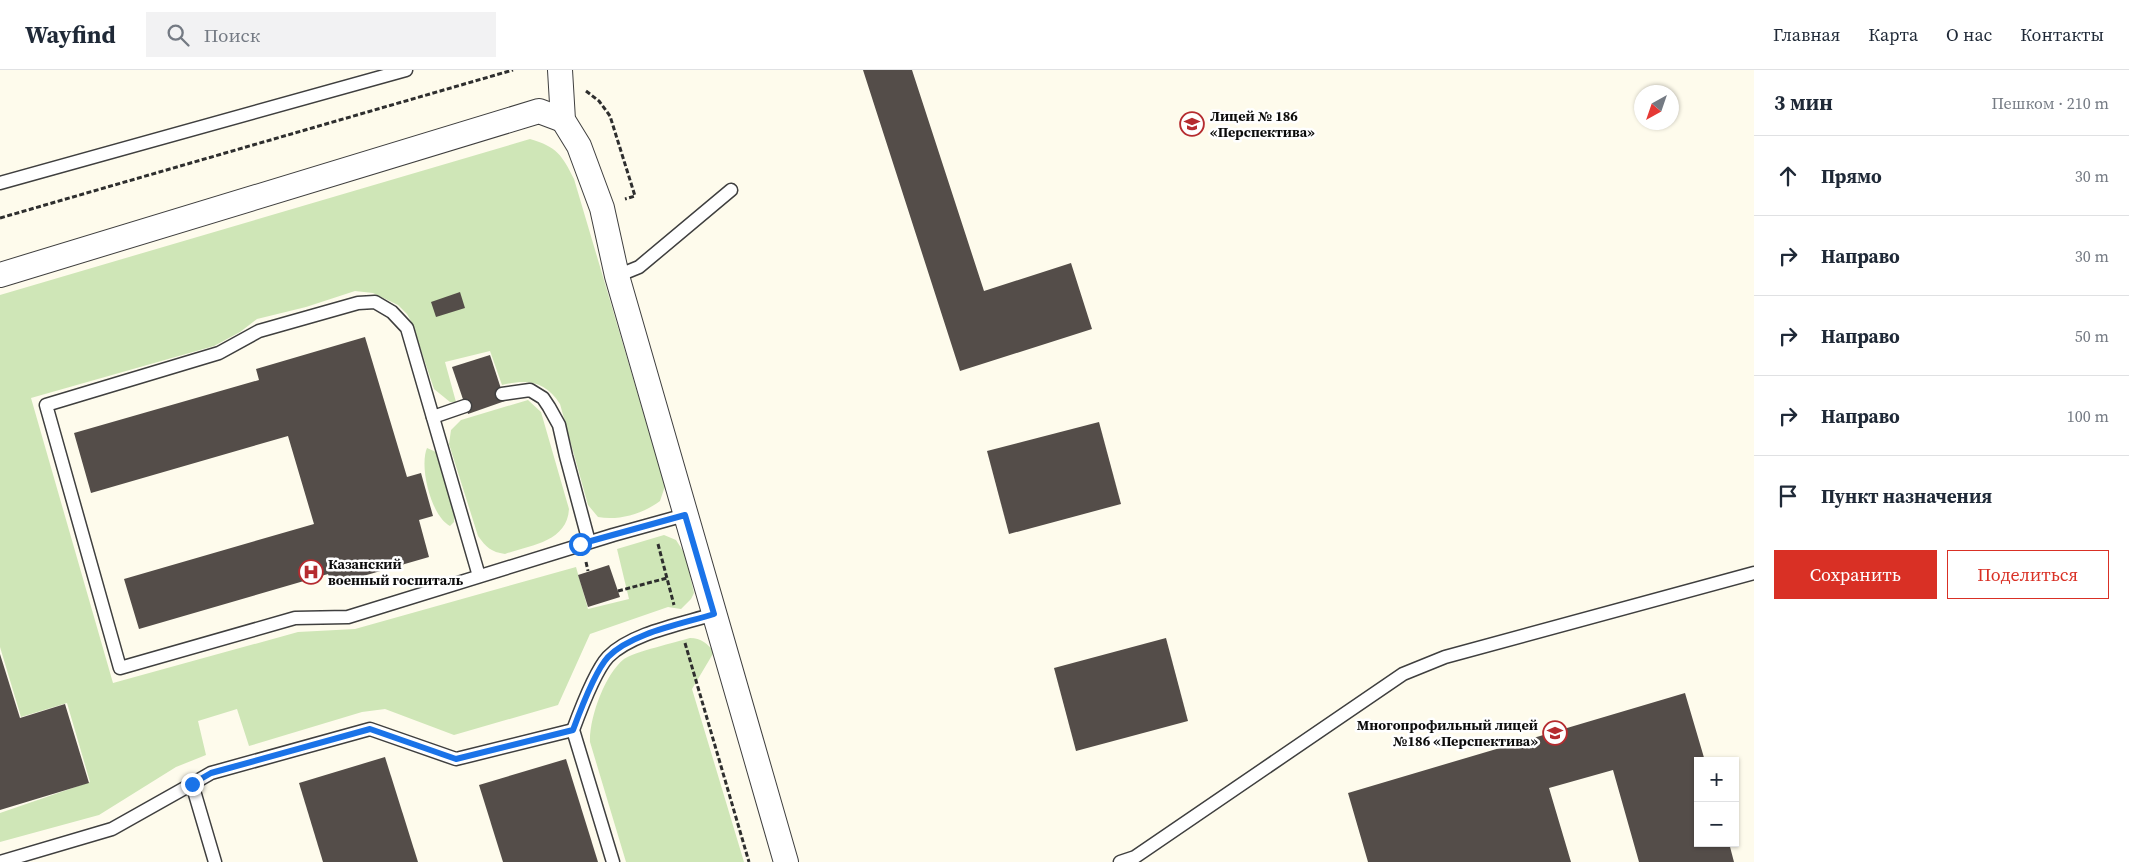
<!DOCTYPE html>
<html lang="ru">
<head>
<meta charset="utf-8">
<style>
  :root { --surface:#fff; --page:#f2f2f3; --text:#1f2937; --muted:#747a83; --line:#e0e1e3; --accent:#d93025 }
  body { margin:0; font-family:"Source Serif 4",serif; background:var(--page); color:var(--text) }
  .controls { position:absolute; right:15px; bottom:15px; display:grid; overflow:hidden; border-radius:0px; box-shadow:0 1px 4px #0004 }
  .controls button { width:45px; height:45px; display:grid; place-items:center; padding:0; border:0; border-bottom:1px solid var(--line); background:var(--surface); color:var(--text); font:25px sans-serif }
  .compass { position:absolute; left:1634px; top:15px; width:45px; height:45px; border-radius:50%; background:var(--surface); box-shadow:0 1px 4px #0004; rotate:220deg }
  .stop { position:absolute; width:15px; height:15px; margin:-11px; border:4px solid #1a73e8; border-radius:50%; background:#fff }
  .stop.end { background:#1a73e8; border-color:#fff; box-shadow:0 1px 5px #0008 }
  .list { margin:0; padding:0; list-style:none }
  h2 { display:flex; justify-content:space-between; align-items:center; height:65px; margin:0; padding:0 20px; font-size:21px }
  h2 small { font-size:16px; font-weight:400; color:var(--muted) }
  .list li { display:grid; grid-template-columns:32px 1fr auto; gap:15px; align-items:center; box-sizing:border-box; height:80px; padding:0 20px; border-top:1px solid var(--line) }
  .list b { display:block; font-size:19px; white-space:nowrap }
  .list em { font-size:16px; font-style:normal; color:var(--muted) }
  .actions { display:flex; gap:10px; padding:15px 20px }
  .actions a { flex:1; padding:11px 0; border:1px solid var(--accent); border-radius:0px; text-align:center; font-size:18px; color:var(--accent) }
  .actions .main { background:var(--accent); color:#fff }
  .icon { flex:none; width:28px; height:28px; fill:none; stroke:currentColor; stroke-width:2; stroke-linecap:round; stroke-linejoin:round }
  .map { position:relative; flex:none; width:1754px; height:792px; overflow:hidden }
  header { display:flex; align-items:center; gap:30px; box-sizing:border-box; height:70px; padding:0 25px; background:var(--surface); border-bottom:1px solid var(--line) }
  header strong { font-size:24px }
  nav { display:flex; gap:28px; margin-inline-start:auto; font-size:18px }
  .search { width:350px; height:45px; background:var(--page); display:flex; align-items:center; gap:12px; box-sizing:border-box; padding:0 18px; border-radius:0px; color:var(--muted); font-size:19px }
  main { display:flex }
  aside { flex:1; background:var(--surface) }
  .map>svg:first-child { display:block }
  .green { fill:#cfe6b7 }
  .building { fill:#544d49 }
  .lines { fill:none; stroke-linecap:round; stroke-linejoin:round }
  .service-casing { stroke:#3f3f3f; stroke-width:15 }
  .minor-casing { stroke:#3f3f3f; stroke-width:26 }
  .path { stroke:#2e2e2e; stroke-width:3; stroke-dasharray:5 2.5; stroke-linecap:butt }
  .service { stroke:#fff; stroke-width:12 }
  .minor { stroke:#fff; stroke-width:24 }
  .route { stroke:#1a73e8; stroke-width:6 }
  .labels { text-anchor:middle; stroke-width:5; stroke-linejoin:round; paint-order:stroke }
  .poi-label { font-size:14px; font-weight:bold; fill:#0c0c0c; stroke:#fff; text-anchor:start }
</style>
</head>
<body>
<header>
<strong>Wayfind</strong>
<div class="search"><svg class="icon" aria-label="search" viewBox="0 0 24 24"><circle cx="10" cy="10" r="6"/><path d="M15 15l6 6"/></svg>Поиск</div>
<nav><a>Главная</a><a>Карта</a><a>О нас</a><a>Контакты</a></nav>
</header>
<main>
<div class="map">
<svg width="1754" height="792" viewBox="0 0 1754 792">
  <rect width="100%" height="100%" fill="#fefbec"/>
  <g class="green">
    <path d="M530,69c27,8 32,16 44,40l91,307 -5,15c-17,13 -42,20 -62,16l-10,-12 -28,-101c-15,-23 -32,-25 -58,-19l-12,-34 -45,11 11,40h-6l-16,-13 -22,-66 -5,-9 -9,-9 -25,-12 -18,-2 -49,16 -49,12 -17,13 -26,14 -183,52 82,285 185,-51 57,-3 221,-62 12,42 41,-10 -12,-50 47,-14 12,5 9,14 9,39 -3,6 -10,10 -13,-2 -78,27 -32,71 -104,30 -69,-26 -23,3 -113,34 -12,-37 -39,12 8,34 -30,12 -77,48 -99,27v-29l90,-31 -23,-79 -46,14 -21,-70v-352z"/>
    <path d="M528,330l13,12 28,97c-2,33 -38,36 -64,45 -14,-2 -19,-7 -27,-18l-29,-92 2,-14 10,-10z"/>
    <path d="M427,378l9,4 18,62v8l-4,4c-19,-10 -31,-59 -23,-78z"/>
    <path d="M690,568c11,0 18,6 24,14l-22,37 52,173h-118l-36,-120c-1,-24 15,-68 34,-83 10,-7 53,-17 66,-21z"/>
  </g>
  <g class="building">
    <polygon points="863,0 912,0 984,221 1071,193 1092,259 960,301"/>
    <polygon points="460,222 465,238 436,247 431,232"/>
    <polygon points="365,267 407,407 421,403 433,446 419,450 429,487 332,515 328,504 139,559 124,509 314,454 288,366 91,423 74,363 259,310 256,299"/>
    <polygon points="490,285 505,331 468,344 452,297"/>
    <polygon points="1099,352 1121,434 1009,464 987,381"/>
    <polygon points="609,495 620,527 588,537 578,505"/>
    <polygon points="1166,568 1188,651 1076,681 1054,598"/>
    <polygon points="0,584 20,648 65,634 89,713 0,740"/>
    <polygon points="1685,623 1705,691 1698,691 1698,773 1729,773 1734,792 1639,792 1613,700 1549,718 1571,792 1368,792 1348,723"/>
    <polygon points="385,687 418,792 323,792 299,713"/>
    <polygon points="566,689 598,792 503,792 479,715"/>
  </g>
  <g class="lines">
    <g class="service-casing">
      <g id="service">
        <polyline points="0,113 406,0"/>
        <polyline points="617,206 639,197 731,120"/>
        <polyline points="502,324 530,320 543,328 549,337 559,355 566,386 589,472"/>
        <polyline points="433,347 465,336"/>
        <polyline points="479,506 407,258 392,242 375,232 358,233 259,261 219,283 46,335 120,598 295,548 348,547 613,465 685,445"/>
        <polyline points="192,714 211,703 370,659 456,689 573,660"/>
        <polyline points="0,792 112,759 192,714 215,792"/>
        <path d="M613,792l-40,-132c7,-19 22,-59 35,-73 23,-24 74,-33 106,-43"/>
        <polyline points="1120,792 1135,787 1403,604 1445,587 1754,503"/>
      </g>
    </g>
    <g class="minor-casing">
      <g id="minor">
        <polyline points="560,0 563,50 579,76 602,138 617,206 786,792"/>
        <polyline points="0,205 539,41 563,50"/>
      </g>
    </g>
    <g class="path">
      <polyline points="586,21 599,31 610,46 635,126 625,129"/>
      <polyline points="0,148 513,0"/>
      <polyline points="658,474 674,535"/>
      <polyline points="586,492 588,501"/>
      <polyline points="618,521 667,508"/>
      <polyline points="685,573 749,792"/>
    </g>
    <use href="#service" class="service"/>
    <use href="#minor" class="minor"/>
  </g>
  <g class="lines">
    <path class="route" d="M192,714l19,-11 159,-44 86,30 117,-29c7,-19 22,-59 35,-73 23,-24 74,-33 106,-43l-29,-99 -105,29"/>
  </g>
  <defs>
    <g id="school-ring" transform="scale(1.25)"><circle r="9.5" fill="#fff" stroke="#b52b2f" stroke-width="1.5"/><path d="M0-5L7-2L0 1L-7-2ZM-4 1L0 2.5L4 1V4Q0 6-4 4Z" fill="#b52b2f"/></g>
    <g id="hospital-ring" transform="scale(1.25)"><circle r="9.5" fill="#fff" stroke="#b52b2f" stroke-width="1.5"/><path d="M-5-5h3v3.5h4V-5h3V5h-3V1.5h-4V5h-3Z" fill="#b52b2f"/></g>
  </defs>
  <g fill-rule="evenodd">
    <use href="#school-ring" x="1192" y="54"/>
    <use href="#hospital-ring" x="311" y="502"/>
    <use href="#school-ring" x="1555" y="663"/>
  </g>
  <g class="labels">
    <g class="poi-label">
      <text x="1210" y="51">Лицей № 186<tspan x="1210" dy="16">«Перспектива»</tspan></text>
      <text x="328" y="499">Казанский<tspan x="328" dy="16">военный госпиталь</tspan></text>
      <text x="1538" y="660" text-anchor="end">Многопрофильный лицей<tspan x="1538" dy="16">№186 «Перспектива»</tspan></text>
    </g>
  </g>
</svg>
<div class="controls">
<button>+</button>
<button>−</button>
</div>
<svg class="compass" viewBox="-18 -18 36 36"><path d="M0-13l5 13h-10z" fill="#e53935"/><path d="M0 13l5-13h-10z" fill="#747a83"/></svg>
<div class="stop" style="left:580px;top:474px"></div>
<div class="stop end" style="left:192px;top:714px"></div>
</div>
<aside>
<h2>3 мин<small>Пешком · 210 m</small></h2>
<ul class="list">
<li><svg class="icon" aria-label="ahead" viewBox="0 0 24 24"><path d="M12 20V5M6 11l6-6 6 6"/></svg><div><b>Прямо</b></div><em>30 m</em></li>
<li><svg class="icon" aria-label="right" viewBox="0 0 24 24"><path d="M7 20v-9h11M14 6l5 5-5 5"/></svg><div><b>Направо</b></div><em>30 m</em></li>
<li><svg class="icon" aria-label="right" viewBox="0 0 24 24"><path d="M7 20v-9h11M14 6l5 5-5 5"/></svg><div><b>Направо</b></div><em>50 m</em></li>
<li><svg class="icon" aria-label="right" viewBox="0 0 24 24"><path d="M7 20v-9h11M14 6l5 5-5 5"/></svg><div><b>Направо</b></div><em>100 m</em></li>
<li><svg class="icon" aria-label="arrive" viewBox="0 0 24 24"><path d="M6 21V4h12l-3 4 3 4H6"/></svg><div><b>Пункт назначения</b></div></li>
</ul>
<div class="actions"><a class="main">Сохранить</a><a>Поделиться</a></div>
</aside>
</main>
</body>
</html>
